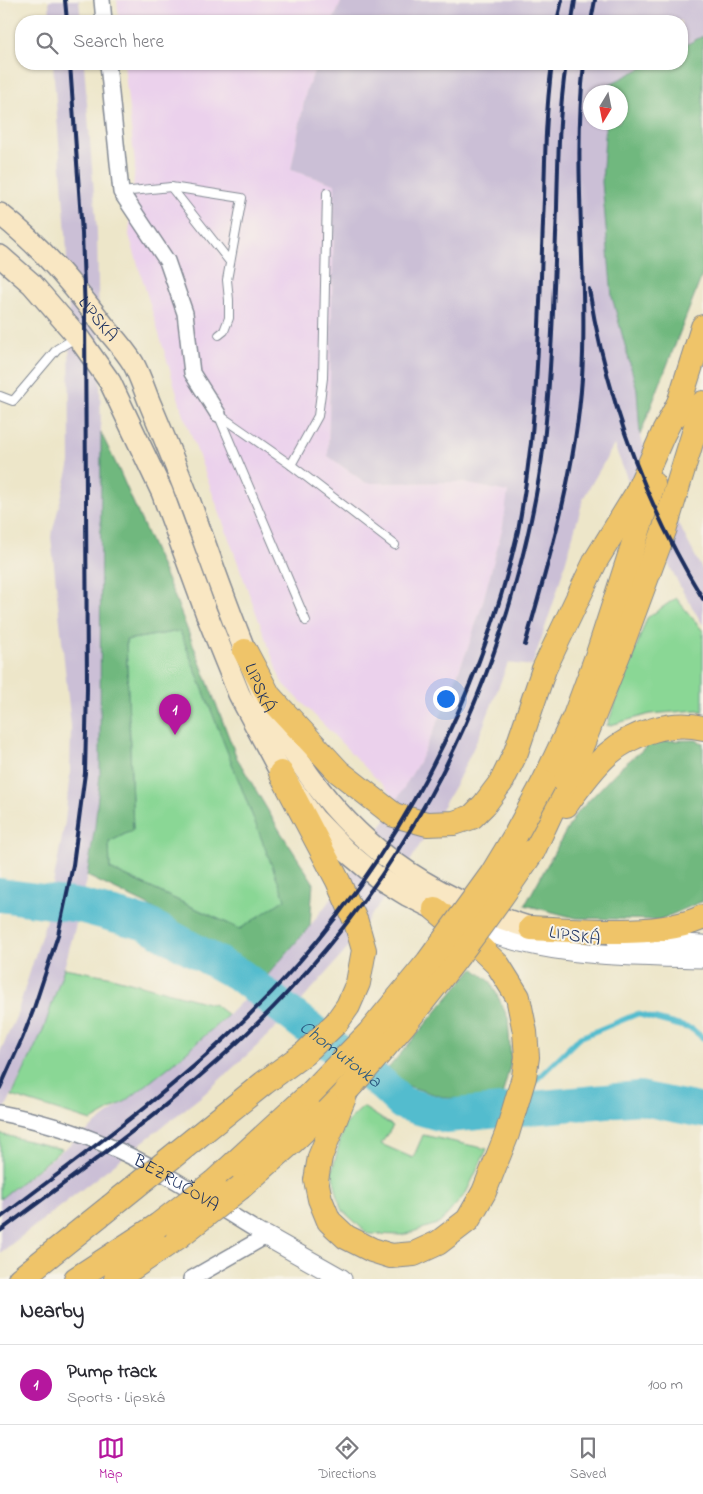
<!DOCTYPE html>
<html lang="en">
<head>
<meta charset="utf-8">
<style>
  :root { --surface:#fff; --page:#f2f2f3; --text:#2b2b33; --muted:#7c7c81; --line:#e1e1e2; --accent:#b5179e }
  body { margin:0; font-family:"Indie Flower",sans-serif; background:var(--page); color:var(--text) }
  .compass { position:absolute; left:583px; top:85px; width:45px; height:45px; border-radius:50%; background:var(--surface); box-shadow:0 1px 4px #0004; rotate:190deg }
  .you { position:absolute; left:445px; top:698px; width:18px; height:18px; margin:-12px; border:4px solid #fff; border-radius:50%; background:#1a73e8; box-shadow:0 0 0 8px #1a73e833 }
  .badge { display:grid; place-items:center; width:32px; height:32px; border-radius:50%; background:var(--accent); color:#fff; font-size:16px; font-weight:700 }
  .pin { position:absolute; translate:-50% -41px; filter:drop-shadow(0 1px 2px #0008) }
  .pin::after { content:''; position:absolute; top:26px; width:18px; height:15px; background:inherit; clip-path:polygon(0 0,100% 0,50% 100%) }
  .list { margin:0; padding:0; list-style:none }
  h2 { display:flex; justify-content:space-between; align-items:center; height:65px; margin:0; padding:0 20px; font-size:21px }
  h2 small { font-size:16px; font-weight:400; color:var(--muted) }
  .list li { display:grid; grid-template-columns:32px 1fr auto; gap:15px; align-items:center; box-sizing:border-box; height:80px; padding:0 20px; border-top:1px solid var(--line) }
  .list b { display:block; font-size:19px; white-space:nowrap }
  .list p { margin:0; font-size:16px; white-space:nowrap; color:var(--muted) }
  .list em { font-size:16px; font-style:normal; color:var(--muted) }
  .icon { flex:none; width:28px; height:28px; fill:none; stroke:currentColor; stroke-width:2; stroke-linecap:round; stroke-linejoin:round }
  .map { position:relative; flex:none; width:703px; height:1279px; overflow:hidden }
  .search { position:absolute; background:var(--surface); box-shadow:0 1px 4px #0004; left:15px; right:15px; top:15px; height:55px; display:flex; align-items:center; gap:12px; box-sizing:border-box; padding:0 18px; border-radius:20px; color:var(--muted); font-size:19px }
  .sheet { height:145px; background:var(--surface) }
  nav { display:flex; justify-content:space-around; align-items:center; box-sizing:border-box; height:70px; border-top:1px solid var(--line); background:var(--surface); font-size:14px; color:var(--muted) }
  nav a { display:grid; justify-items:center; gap:2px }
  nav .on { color:var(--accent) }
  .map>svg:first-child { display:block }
  .built { fill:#ebd1ec }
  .industrial { fill:#cbbfd6 }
  .green { fill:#8ad795; stroke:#52837a }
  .forest { fill:#6fb87e; stroke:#45746e; fill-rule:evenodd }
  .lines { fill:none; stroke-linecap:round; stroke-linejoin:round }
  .stream { stroke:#52bcce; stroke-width:5.5 }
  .river { stroke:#52bcce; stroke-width:34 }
  .service-casing { stroke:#848a94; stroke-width:10 }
  .minor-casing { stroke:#848a94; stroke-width:18 }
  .tertiary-casing { stroke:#848a94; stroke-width:21 }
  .secondary-casing { stroke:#848a94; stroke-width:24 }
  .trunk-casing { stroke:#848a94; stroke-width:26 }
  .service { stroke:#fff; stroke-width:8 }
  .minor { stroke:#fff; stroke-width:15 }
  .tertiary { stroke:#fff; stroke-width:19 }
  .secondary { stroke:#f9e7c3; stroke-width:21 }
  .trunk { stroke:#efc469; stroke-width:24 }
  .rail { stroke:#1b2f5e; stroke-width:4 }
  .trunk-bridge-casing { stroke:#848a94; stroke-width:26; stroke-linecap:butt }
  .trunk-bridge { stroke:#efc469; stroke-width:24 }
  .labels { text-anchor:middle; stroke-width:4; stroke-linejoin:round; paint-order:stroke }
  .street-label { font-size:18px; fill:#1b2f5e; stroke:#f7f3e8 }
  .water-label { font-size:19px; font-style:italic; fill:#2c5980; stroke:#f7f3e8 }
</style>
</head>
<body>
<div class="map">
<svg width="703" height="1279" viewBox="0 0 703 1279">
  <rect width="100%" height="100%" fill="#f7f3e8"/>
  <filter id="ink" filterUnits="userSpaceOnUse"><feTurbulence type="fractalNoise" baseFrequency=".02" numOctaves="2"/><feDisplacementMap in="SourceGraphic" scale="10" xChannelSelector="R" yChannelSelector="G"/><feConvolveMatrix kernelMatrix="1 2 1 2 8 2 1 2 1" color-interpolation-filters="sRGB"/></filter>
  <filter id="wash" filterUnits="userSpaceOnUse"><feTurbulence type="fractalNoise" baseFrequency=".0096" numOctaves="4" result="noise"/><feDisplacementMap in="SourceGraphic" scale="20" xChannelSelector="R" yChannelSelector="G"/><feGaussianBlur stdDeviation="1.12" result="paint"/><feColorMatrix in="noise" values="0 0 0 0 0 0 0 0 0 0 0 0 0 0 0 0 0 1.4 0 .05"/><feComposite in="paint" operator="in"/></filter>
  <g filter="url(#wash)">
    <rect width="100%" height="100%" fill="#ede6c9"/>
    <g class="built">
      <polygon points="117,0 342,0 333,21 119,21"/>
      <polygon points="124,64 317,64 306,92 291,170 335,184 328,456 366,483 459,482 509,492 503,526 482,605 468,648 441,715 419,762 397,800 281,681 182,410 129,235 135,165"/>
    </g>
    <g class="industrial">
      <polygon points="49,0 79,0 81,21 50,21"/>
      <polygon points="342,0 703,0 703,36 682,47 682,21 333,21"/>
      <polygon points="53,64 84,64 97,232 101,433 100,774 95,826 87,876 75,928 64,968 44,1028 0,1119 0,1052 16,1017 46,920 65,822 70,772 71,726 51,537 70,463 69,313 66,234"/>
      <polygon points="317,64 650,64 610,84 609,92 590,92 590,122 606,123 602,182 612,297 637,390 640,435 662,492 703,571 703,625 683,592 637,503 614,445 584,497 555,598 532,666 508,663 481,732 457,782 408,865 343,954 297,1006 257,1046 203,1095 0,1253 0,1199 175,1062 228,1015 266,977 310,926 346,879 372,842 419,762 441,715 468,648 482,605 503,526 508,492 459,482 366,483 328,456 335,184 291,170 306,92"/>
    </g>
    <g class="green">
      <polygon points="676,598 703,631 703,712 698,710 650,714 607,726 647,618"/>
      <polygon points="180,631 286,899 240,929 110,869 109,842 133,830 126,640"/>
      <polygon points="64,968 108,976 215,1005 228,1015 175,1062 126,1101 91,1121 12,1096 44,1028"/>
      <polygon points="363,1107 393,1126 381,1144 413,1158 423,1135 487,1149 466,1193 440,1223 403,1235 368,1234 341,1209 332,1172 344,1125"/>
      <polygon points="0,1134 62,1149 0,1199"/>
    </g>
    <g class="forest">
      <polygon points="703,36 703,273 640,435 637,390 612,297 602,182 606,123 620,122 620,92 609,92 610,84 650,64 682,64 682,47"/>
      <path d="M101,433l18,37 55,125 63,163 43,73 33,51 -3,44 -44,51 -120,-73 -59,-28 8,-50 5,-52zM180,631l105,268 -45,30 -130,-60 -1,-27 24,-12 -7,-190z"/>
      <polygon points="696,740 703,743 703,901 659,920 576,918 525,905 575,815 620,768 654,741"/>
      <polygon points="473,968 491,982 508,1018 511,1062 501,1100 446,1098 405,1085 385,1072"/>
    </g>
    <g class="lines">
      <polyline class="stream" points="530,1086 579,1038 637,1014 692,1029 703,1038"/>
      <path class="river" id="s1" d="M0,895l80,11 67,18 94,52 142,109 19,18 44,13 193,-18 64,13"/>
    </g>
  </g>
  <g filter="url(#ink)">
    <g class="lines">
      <g class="service-casing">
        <g id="service">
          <polyline points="171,187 230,262"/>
          <polyline points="121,192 171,187 242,198 227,280 229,300 229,318 224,331 219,335"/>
          <polyline points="0,396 13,401 57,349 77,337"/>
          <polyline points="218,414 306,621"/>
          <polyline points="218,414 291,465 395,545"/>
          <polyline points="291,465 318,416 323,378 327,193"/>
        </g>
      </g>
      <g class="minor-casing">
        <g id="minor">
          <polyline points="102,0 104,21"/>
          <polyline points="108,64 121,192 167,261 185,313 192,373 218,414"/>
          <path id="s2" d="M0,1113c36,7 72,17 106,32 55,23 108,60 160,91l-75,43"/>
        </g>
      </g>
      <g class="tertiary-casing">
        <g id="tertiary">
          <path d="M468,924c74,33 155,32 235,34"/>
          <polyline points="617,941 703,945"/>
          <polyline points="266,1236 342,1279"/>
        </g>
      </g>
      <g class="secondary-casing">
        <g id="secondary">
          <path id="s3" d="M0,214c41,32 73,71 104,112 10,12 21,24 29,37 7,12 12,29 18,43 13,31 26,62 38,94 21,57 40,114 64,170 6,15 12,32 20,47 59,111 137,175 258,211"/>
          <polyline points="0,256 32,284 78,337 110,382 162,492 207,615 239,694 281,773 314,818 346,851 376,876 407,895 435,909"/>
        </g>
      </g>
      <g class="trunk-casing">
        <g id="trunk">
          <polyline points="675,416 703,327"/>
          <polyline points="245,651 269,696 339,772 394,815 427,824 454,823 472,817 484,805 502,781 516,752 544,669 596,560 636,495 663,434 680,401"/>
          <polyline points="281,773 338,881 356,922 364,950 358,983 348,1006 336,1023"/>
          <polyline points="544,782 575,716 599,651 653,484"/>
          <path d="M566,805c12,-17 26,-37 42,-51 24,-21 64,-34 95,-26"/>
          <polyline points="533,851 579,752 618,655 665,528 703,403"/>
          <path d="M531,928c47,2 130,10 172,-11"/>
          <polyline points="347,1090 320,1157 316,1180 320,1199 329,1221 346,1237 372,1250 391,1256 414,1254 438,1243 468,1220 484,1192 507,1134 524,1077 527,1057 525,1032 518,997 498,965 469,937 435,909"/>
          <polyline points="214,1182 310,1094"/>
          <polyline points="241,1187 292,1142 342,1094"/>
          <polyline points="20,1279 110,1207"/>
          <polyline points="76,1279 157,1226"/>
          <polyline points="116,1279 178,1237"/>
        </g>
      </g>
      <use href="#service" class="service"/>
      <use href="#minor" class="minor"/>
      <use href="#tertiary" class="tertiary"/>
      <use href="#secondary" class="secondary"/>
      <use href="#trunk" class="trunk"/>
      <g class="rail">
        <polyline points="65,0 67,21"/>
        <polyline points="557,21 562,0"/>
        <polyline points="572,21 575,0"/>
        <polyline points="591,21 595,0"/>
        <path d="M589,289c18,110 56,215 114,310"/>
        <path d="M525,645c25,-88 51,-176 57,-267 6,-105 -10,-209 2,-314"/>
        <polyline points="0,1088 22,1039 33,1011 58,935 73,865 85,773 87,689 85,313 82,233 70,64"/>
        <path d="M0,1218c81,-62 164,-121 238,-192 140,-134 237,-306 280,-495 5,-27 9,-54 12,-81 3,-18 3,-36 5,-54 5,-65 6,-131 9,-197 1,-45 2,-90 8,-135"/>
        <path d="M0,1231c99,-74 201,-146 286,-237 113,-120 192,-265 233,-424 11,-42 20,-85 25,-128 8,-78 10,-156 13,-234 1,-48 2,-97 9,-144"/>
      </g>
      <g class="trunk-bridge-casing">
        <g id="trunk-bridge">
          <path d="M347,1090c69,-75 129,-155 186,-239"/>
          <polyline points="310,1094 370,1032 428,962 492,874 515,836 544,782"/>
          <polyline points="110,1207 264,1083 305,1053 336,1023"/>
          <polyline points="157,1226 214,1182"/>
          <polyline points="178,1237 241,1187"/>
        </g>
      </g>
      <use href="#trunk-bridge" class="trunk-bridge"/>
    </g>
  </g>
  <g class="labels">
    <g class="street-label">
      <text dy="6" stroke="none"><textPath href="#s3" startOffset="144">LIPSKÁ</textPath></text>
      <text dy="6" stroke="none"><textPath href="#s3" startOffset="549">LIPSKÁ</textPath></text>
      <text transform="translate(575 935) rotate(9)" y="6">LIPSKÁ</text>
      <text dy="6" stroke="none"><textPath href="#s2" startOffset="191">BEZRUČOVA</textPath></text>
    </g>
    <g class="water-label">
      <text dy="7" stroke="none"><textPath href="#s1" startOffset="384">Chomutovka</textPath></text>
    </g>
  </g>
</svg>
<svg class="compass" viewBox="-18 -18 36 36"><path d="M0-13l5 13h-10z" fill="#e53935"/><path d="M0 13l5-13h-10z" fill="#7c7c81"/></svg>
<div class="you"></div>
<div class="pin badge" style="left:175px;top:735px">1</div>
<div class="search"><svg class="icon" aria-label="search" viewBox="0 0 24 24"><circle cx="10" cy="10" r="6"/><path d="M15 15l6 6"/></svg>Search here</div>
</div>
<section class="sheet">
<h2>Nearby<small></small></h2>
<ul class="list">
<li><span class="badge">1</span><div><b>Pump track</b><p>Sports · Lipská</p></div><em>100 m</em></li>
</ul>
</section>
<nav>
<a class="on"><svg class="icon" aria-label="map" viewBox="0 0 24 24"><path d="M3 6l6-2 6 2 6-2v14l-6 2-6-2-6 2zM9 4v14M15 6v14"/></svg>Map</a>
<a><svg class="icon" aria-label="directions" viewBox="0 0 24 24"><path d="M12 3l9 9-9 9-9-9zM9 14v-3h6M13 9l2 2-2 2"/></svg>Directions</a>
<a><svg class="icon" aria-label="saved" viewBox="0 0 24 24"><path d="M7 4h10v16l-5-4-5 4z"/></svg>Saved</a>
</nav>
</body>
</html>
